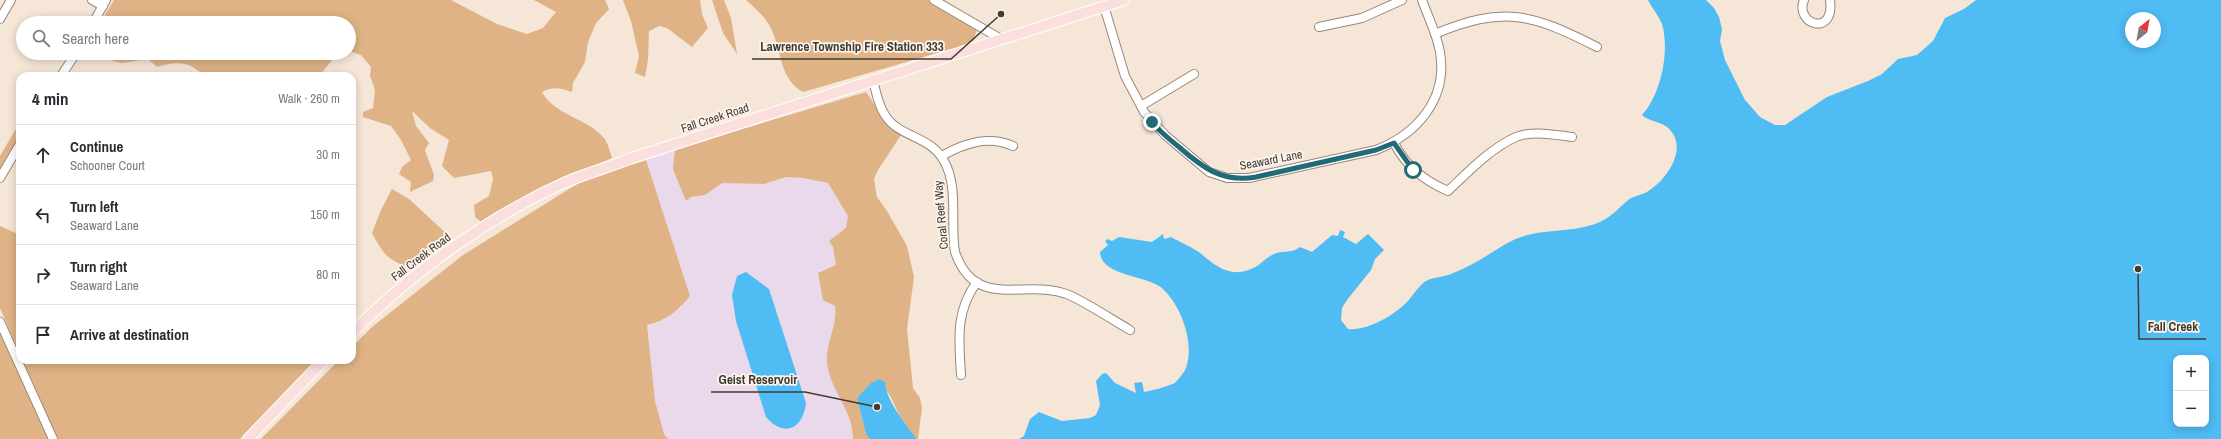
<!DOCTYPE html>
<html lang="en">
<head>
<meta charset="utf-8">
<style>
  :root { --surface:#fff; --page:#f2f2f3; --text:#2b2b33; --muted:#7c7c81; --line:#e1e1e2 }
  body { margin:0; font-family:"Archivo Narrow",sans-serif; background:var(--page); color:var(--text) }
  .controls { position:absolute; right:12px; bottom:12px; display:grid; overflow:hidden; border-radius:8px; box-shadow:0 2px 10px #0003 }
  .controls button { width:36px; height:36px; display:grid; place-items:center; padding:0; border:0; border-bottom:1px solid var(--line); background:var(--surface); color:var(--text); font:20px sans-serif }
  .compass { position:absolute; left:2125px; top:12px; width:36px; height:36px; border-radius:50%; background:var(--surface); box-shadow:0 2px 10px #0003; rotate:31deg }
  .stop { position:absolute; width:12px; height:12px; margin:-9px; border:3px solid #216a76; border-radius:50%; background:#fff }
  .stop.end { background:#216a76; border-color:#fff; box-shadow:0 1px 4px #0008 }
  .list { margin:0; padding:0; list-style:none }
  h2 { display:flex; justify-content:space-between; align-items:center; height:52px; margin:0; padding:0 16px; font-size:17px }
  h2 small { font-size:13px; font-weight:400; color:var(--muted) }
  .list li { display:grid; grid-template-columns:26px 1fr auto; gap:12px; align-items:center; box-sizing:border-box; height:60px; padding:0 16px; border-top:1px solid var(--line) }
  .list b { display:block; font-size:15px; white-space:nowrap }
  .list p { margin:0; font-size:13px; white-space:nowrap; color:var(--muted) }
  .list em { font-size:13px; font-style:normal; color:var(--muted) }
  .icon { flex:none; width:22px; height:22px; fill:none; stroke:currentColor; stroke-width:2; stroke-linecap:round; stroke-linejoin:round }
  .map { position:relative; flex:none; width:2221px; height:439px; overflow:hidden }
  .search { position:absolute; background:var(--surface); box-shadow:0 2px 10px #0003; left:16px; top:16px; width:340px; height:44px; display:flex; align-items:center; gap:10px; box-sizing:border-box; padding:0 14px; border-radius:22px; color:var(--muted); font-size:15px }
  .panel { position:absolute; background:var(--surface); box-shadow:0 2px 10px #0003; left:16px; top:72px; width:340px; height:292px; border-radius:12px }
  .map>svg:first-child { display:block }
  .industrial { fill:#e9d9eb }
  .green { fill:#dfb385 }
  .water { fill:#4fbcf4; fill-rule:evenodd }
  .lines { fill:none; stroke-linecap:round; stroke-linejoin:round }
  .minor-casing { stroke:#95887a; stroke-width:10 }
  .major-casing { stroke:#fff; stroke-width:12 }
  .minor { stroke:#fff; stroke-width:8 }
  .major { stroke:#fadfdd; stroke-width:10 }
  .route { stroke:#216a76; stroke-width:5 }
  .labels { text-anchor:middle; stroke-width:3.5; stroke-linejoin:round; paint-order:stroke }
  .street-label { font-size:12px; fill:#403b35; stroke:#fdf4eb }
  .leader { fill:none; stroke:#403b35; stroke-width:1.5 }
  .callout-dot { fill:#403b35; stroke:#fdf4eb; stroke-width:1.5 }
  .callout-label { font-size:13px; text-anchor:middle; font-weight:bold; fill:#403b35; stroke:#fdf4eb; stroke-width:3.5; stroke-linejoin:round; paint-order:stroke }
</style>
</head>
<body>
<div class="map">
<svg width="2221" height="439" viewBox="0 0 2221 439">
  <rect width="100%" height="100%" fill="#f5e6d7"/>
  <polygon class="industrial" points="675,149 673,169 691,197 705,195 721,183 764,184 786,177 803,178 828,183 833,191 848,216 846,228 833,247 836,265 818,273 823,299 835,306 836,316 827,362 850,421 853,439 668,439 664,435 655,401 647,325 658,323 680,308 690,296 646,160"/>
  <g class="green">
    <path d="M114,0h337l46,24 30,10 16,-6 13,-16 -22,-12h71l4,9 -13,14 -8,19 -3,20 -12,21 -1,9c-12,-4 -19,-6 -30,0 12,23 45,26 62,46 4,5 6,14 8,20l-58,26 -70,40 -9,-7 -1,-12 15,-9 4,-17 -2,-8 -37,7 -12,-12 7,-26 -19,-12 -18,-17 4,15 13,17 -4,7 9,25 -1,6 -23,11 1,-10 -12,-8 3,-7 9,-7 -10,-20 -10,-14 -28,-9v-5l10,-4 2,-18 -5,-14 1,-9 -10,-12 -9,-3 -3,-5v-24h-249z"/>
    <polygon points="623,0 700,0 702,14 708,28 692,47 667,28 659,26 649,31 648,60 645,77 635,73 639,56 631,21"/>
    <polygon points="712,0 724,0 731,18 737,54 723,33"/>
    <path d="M746,0h182l49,30 -4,11 -15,6 -155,45c-23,-13 -21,-38 -30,-59 -6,-15 -16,-23 -27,-33z"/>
    <path d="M109,53h229l-19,23h-115c-14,-15 -27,-15 -47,-9l-9,-8 -26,4 -9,-2z"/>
    <path d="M866,92l21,30 14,13 -23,35 -4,9 3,18 10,14 20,35 7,31 -7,52 6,59 7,10 2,10 -4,31c-21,-11 -22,-50 -43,-58l-18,17 9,36 4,5h-17c0,-29 -23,-49 -26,-76 -2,-19 11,-38 8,-57l-12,-6 -5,-27 18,-8 -3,-18 -4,-6 17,-13 2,-12 -20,-33 -25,-5 -17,-1 -22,7 -42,-1 -17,12 -14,2 -5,4 -13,-32 2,-20z"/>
    <polygon points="20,122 20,139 0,174 0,156"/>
    <path d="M646,160l44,136c-12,15 -25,25 -43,29l8,76 9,33 4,5h-407l78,-79h13v-13l20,-20 91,-72 119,-74z"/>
    <path d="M392,189l17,10 40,37 -41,31c-22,-8 -25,-14 -36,-34l9,-23z"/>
    <polygon points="0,226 20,235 20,355 0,308"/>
    <polygon points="0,328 50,439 0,439"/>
    <polygon points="22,360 317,360 240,439 57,439"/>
  </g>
  <g class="water">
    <path d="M1648,0h58l8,8 5,9 3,12 -2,12 5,19 20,40 15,17 15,8h10l42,-28 41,-16 14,-7 16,-15 19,-4 16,-14 12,-23 19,-9 12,-9h245v439h-1202l5,-3 6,-17 9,-7 23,9 28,-3 6,-3 4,-10 -4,-24 6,-7 4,-1 9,10 21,10 -2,-10 8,-1 2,10c11,-2 22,-5 31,-9 4,-5 9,-10 11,-15 9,-25 -5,-62 -23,-79 -14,-14 -62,-12 -63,-37l8,-7 -3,-4 3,-2 4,2 7,-4 33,5 11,-8 1,5 7,-2c9,5 21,10 29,16 16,13 29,25 51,16 9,-3 14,-11 23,-15 9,-4 17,0 26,-7l12,5 20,-17 6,1 2,-6 5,2 -2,5 13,7 12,-10 16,16 -9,9 -4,11 -24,30 -5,8 -1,12 7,9c19,2 45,-13 59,-27 6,-6 12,-18 21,-22 7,-3 16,-3 23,-6 19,-7 35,-18 53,-29 32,-20 62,-9 96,-23 12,-5 20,-16 31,-24 4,-2 10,-3 14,-5 19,-10 43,-42 26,-62 -7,-10 -20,-8 -29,-16 19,-20 28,-64 20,-91 -3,-8 -10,-16 -14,-24zM2131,18h24v24h-24zM2176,358h30v66h-30z"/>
    <path d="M746,272l23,17 37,114c-3,26 -22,35 -40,14l-30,-96 -4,-26 5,-19z"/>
    <path d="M879,379l6,3c0,16 21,44 32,57h-47l-4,-5 -9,-36 14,-15z"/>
  </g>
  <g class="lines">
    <g class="minor-casing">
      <g id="minor">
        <polyline points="92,0 103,6"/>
        <polyline points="934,0 1001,39"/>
        <path d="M1804,0c-10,24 31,38 26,0"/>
        <path d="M1104,6l21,70 19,36 21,23 44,37 18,6h22l127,-28c41,-16 72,-51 64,-98 -3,-18 -12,-35 -18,-52"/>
        <polyline points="0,19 11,0"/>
        <polyline points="93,23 106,0"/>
        <polyline points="1319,27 1362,18 1402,0"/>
        <path d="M1435,34c69,-29 97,-20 162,13"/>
        <polyline points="61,76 76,53"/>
        <path d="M873,80c3,12 5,25 12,35 14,23 45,20 59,46 15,26 6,62 11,91 21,61 72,25 114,43 20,9 42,24 61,35"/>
        <polyline points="1141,106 1194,74"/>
        <path d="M1394,143c12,23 29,37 54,48 20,-19 43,-43 68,-54 17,-7 39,-2 56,0"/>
        <path d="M942,156c22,-13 46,-21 71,-10"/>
        <polyline points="0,178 20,144"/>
        <polyline points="0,322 53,439"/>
        <path d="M961,375c-2,-34 -6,-64 16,-93"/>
      </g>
    </g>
    <g class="major-casing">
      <g id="major">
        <path d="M352,333c60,-61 136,-116 214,-151 21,-9 44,-15 66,-24l492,-158"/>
        <polyline points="248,439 324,360"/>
      </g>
    </g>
    <use href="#minor" class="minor"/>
    <use href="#major" class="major"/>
  </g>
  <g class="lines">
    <path class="route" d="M1152,122c7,9 17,17 27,25 24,21 44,36 77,30l120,-27 18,-7 19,27"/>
  </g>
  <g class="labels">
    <g class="street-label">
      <text transform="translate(715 118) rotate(-18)" y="4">Fall Creek Road</text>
      <text transform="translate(1271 160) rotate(-11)" y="4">Seaward Lane</text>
      <text transform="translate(941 215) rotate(-95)" y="4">Coral Reef Way</text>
      <text transform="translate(421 257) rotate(-37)" y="4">Fall Creek Road</text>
    </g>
  </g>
  <path class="leader" d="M1001 14L951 59H752M2138 269L2139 339H2206M877 407L805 392H711"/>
  <g class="callout-dot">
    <circle cx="1001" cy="14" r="4"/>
    <circle cx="2138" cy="269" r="4"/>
    <circle cx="877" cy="407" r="4"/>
  </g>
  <g class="callout-label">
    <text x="852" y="51">Lawrence Township Fire Station 333</text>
    <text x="2173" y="331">Fall Creek</text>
    <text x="758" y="384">Geist Reservoir</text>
  </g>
</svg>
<div class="controls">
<button>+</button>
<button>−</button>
</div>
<svg class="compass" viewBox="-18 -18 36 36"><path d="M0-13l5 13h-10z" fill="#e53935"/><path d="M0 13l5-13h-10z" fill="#7c7c81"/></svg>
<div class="stop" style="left:1413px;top:170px"></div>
<div class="stop end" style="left:1152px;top:122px"></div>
<div class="search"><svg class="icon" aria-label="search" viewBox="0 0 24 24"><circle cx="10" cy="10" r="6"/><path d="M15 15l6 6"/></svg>Search here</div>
<section class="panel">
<h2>4 min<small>Walk · 260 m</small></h2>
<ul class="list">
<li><svg class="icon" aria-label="ahead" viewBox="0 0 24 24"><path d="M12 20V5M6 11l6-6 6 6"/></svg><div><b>Continue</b><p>Schooner Court</p></div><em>30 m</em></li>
<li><svg class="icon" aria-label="left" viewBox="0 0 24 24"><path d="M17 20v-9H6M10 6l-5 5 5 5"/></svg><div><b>Turn left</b><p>Seaward Lane</p></div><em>150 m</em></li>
<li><svg class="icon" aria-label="right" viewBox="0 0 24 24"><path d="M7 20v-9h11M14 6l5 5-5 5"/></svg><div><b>Turn right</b><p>Seaward Lane</p></div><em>80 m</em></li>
<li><svg class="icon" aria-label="arrive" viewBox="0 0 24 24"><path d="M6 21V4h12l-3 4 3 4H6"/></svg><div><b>Arrive at destination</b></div></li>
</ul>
</section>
</div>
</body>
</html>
